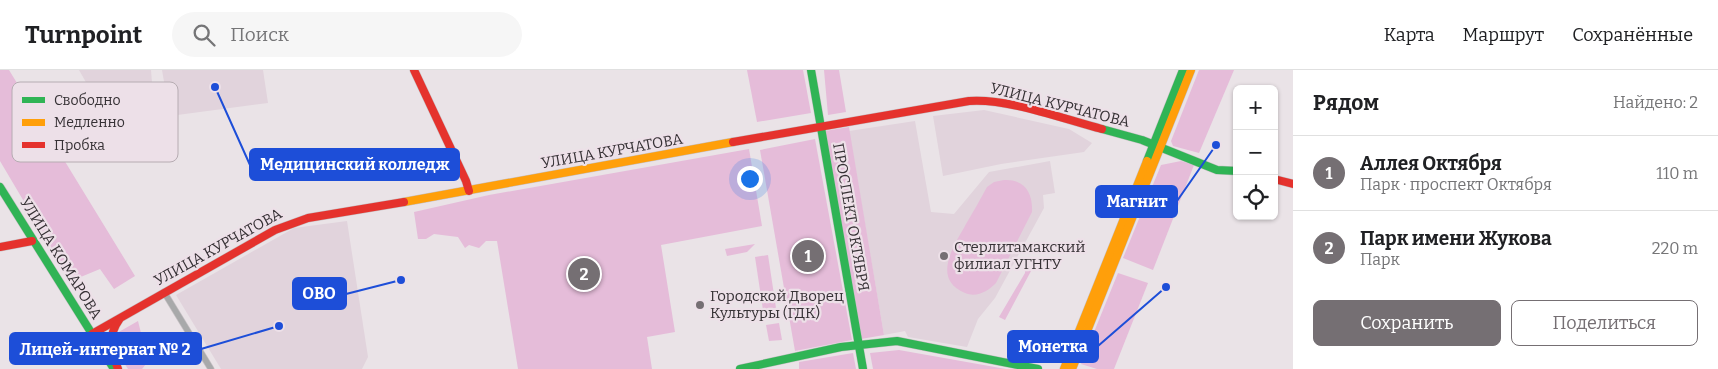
<!DOCTYPE html>
<html lang="ru">
<head>
<meta charset="utf-8">
<style>
  :root { --surface:#fff; --page:#f6f6f6; --text:#202124; --muted:#757577; --line:#e0e0e0; --accent:#756f73 }
  body { margin:0; font-family:Bitter,serif; background:var(--page); color:var(--text) }
  .controls { position:absolute; right:15px; top:15px; display:grid; overflow:hidden; border-radius:8px; box-shadow:0 1px 4px #0004 }
  .controls button { width:45px; height:45px; display:grid; place-items:center; padding:0; border:0; border-bottom:1px solid var(--line); background:var(--surface); color:var(--text); font:25px sans-serif }
  .you { position:absolute; left:749px; top:108px; width:18px; height:18px; margin:-12px; border:4px solid #fff; border-radius:50%; background:#1a73e8; box-shadow:0 0 0 8px #1a73e833 }
  .badge { display:grid; place-items:center; width:32px; height:32px; border-radius:50%; background:var(--accent); color:#fff; font-size:16px; font-weight:700 }
  .pin { position:absolute; translate:-50% -50%; border:2px solid #fff; box-shadow:0 1px 5px #0006 }
  .list { margin:0; padding:0; list-style:none }
  h2 { display:flex; justify-content:space-between; align-items:center; height:65px; margin:0; padding:0 20px; font-size:21px }
  h2 small { font-size:16px; font-weight:400; color:var(--muted) }
  .list li { display:grid; grid-template-columns:32px 1fr auto; gap:15px; align-items:center; box-sizing:border-box; height:75px; padding:0 20px; border-top:1px solid var(--line) }
  .list b { display:block; font-size:19px; white-space:nowrap }
  .list p { margin:0; font-size:16px; white-space:nowrap; color:var(--muted) }
  .list em { font-size:16px; font-style:normal; color:var(--muted) }
  .actions { display:flex; gap:10px; padding:15px 20px }
  .actions a { flex:1; padding:11px 0; border:1px solid var(--accent); border-radius:8px; text-align:center; font-size:18px; color:var(--accent) }
  .actions .main { background:var(--accent); color:#fff }
  .icon { flex:none; width:28px; height:28px; fill:none; stroke:currentColor; stroke-width:2; stroke-linecap:round; stroke-linejoin:round }
  .map { position:relative; flex:none; width:1293px; height:299px; overflow:hidden }
  header { display:flex; align-items:center; gap:30px; box-sizing:border-box; height:70px; padding:0 25px; background:var(--surface); border-bottom:1px solid var(--line) }
  header strong { font-size:24px }
  nav { display:flex; gap:28px; margin-inline-start:auto; font-size:18px }
  .search { width:350px; height:45px; background:var(--page); display:flex; align-items:center; gap:12px; box-sizing:border-box; padding:0 18px; border-radius:28px; color:var(--muted); font-size:19px }
  main { display:flex }
  aside { flex:1; background:var(--surface) }
  .map>svg:first-child { display:block }
  .built { fill:#e1d3dc }
  .green { fill:#e5bcd9 }
  .lines { fill:none; stroke-linecap:round; stroke-linejoin:round }
  .street-casing { stroke:#c5c0c3; stroke-width:7 }
  .fast-casing { stroke:#c5c0c3; stroke-width:9 }
  .slow-casing { stroke:#c5c0c3; stroke-width:9 }
  .jam-casing { stroke:#c5c0c3; stroke-width:9 }
  .street { stroke:#a8a9aa; stroke-width:5.5 }
  .fast { stroke:#30b455; stroke-width:8 }
  .slow { stroke:#ff9f0a; stroke-width:8 }
  .jam { stroke:#e5322d; stroke-width:8 }
  .poi-dot { fill:#756f73; stroke:#ede0e8; stroke-width:2 }
  .labels { text-anchor:middle; stroke-width:4.5; stroke-linejoin:round; paint-order:stroke }
  .street-label { font-size:15px; fill:#363135; stroke:#ede0e8 }
  .poi-label { font-size:15px; fill:#363135; stroke:#ede0e8; text-anchor:start }
  .key { fill:#ede0e8; stroke:#b6acb2; stroke-width:1 }
  .key-label { font-size:14px; fill:#363135 }
  .leader { fill:none; stroke:#1d4ed8; stroke-width:2 }
  .callout-dot { fill:#1d4ed8; stroke:#ede0e8; stroke-width:2 }
  .callout { fill:#1d4ed8; stroke:#1d4ed8; stroke-width:2 }
  .callout-label { font-size:16px; text-anchor:middle; font-weight:bold; fill:#fff }
</style>
</head>
<body>
<header>
<strong>Turnpoint</strong>
<div class="search"><svg class="icon" aria-label="search" viewBox="0 0 24 24"><circle cx="10" cy="10" r="6"/><path d="M15 15l6 6"/></svg>Поиск</div>
<nav><a>Карта</a><a>Маршрут</a><a>Сохранённые</a></nav>
</header>
<main>
<div class="map">
<svg width="1293" height="299" viewBox="0 0 1293 299">
  <rect width="100%" height="100%" fill="#eae3e7"/>
  <g class="built">
    <polygon points="79,0 151,0 154,38 112,58"/>
    <polygon points="162,0 263,0 268,33 170,46"/>
    <polygon points="984,40 1069,59 1092,73 1084,82 1001,94 943,106 933,46"/>
    <polygon points="915,51 931,142 954,144 989,102 1050,91 1055,123 1043,125 1044,138 995,228 978,249 967,277 908,267 905,261 884,265 849,61"/>
    <polygon points="347,151 368,287 362,299 221,299 176,225 294,158"/>
  </g>
  <g class="green">
    <polygon points="0,0 9,0 135,206 114,219 100,199 71,211 0,91"/>
    <polygon points="747,0 803,0 811,43 757,52"/>
    <polygon points="824,0 839,0 846,42 828,45"/>
    <polygon points="1199,0 1234,0 1199,83 1173,76 1171,71"/>
    <polygon points="849,57 884,265 861,269 825,61"/>
    <polygon points="815,69 852,270 795,281 760,80"/>
    <polygon points="749,79 762,156 661,175 675,262 647,267 652,299 518,299 497,171 486,171 479,178 469,175 465,178 458,167 434,164 426,169 418,169 414,142 489,125"/>
    <polygon points="1181,91 1194,95 1153,200 1123,188 1161,95"/>
    <path d="M1004,110c21,-1 29,13 28,32l-36,71c-8,8 -19,15 -31,10 -34,-14 -11,-47 1,-69 7,-12 14,-24 21,-37l7,-5z"/>
    <polygon points="755,174 747,182 727,186 725,179"/>
    <polygon points="768,185 776,238 763,240 755,187"/>
    <polygon points="1025,197 1031,201 1005,250 999,247 1025,203"/>
    <polygon points="1118,203 1148,213 1114,299 1097,299 1081,294"/>
    <path d="M138,251l6,24 6,14 -8,10h-14c-8,-13 -15,-21 -11,-36z"/>
    <polygon points="779,253 782,270 769,271 766,255"/>
    <polygon points="899,280 1006,299 873,299 870,283"/>
    <polygon points="853,283 856,299 799,299 799,292"/>
  </g>
  <g class="lines">
    <g class="street-casing">
      <polyline id="street" points="164,222 211,299"/>
    </g>
    <g class="fast-casing">
      <g id="fast">
        <polyline points="811,0 863,299"/>
        <polyline points="1102,59 1142,70 1217,100 1237,101"/>
        <polyline points="1147,91 1183,0"/>
        <polyline points="0,117 114,299"/>
        <polyline points="740,299 841,277 897,271 1038,299"/>
      </g>
    </g>
    <g class="slow-casing">
      <g id="slow">
        <polyline points="404,132 733,72"/>
        <polyline points="1064,299 1147,91"/>
        <polyline points="1072,299 1191,0"/>
      </g>
    </g>
    <g class="jam-casing">
      <g id="jam">
        <polyline points="414,0 466,111 469,121"/>
        <path d="M733,72l236,-41c39,-3 94,18 133,28"/>
        <polyline points="1274,109 1293,114"/>
        <polyline points="0,177 32,171"/>
        <polyline points="92,264 275,160 308,148 404,132"/>
        <path d="M118,299c-7,-18 -11,-32 1,-49"/>
      </g>
    </g>
    <use href="#street" class="street"/>
    <use href="#fast" class="fast"/>
    <use href="#slow" class="slow"/>
    <use href="#jam" class="jam"/>
  </g>
  <g class="poi-dot">
    <circle cx="944" cy="186" r="5"/>
    <circle cx="700" cy="235" r="5"/>
  </g>
  <g class="labels">
    <g class="street-label">
      <text transform="translate(1060 35) rotate(14)" y="5">УЛИЦА КУРЧАТОВА</text>
      <text transform="translate(612 81) rotate(-10)" y="5">УЛИЦА КУРЧАТОВА</text>
      <text transform="translate(851 147) rotate(80)" y="5">ПРОСПЕКТ ОКТЯБРЯ</text>
      <text transform="translate(218 177) rotate(-29)" y="5">УЛИЦА КУРЧАТОВА</text>
      <text transform="translate(61 188) rotate(58)" y="5">УЛИЦА КОМАРОВА</text>
    </g>
    <g class="poi-label">
      <text x="954" y="182">Стерлитамакский<tspan x="954" dy="17">филиал УГНТУ</tspan></text>
      <text x="710" y="231">Городской Дворец<tspan x="710" dy="17">Культуры (ГДК)</tspan></text>
    </g>
  </g>
  <rect x="12" y="12" width="166" height="80" rx="8" class="key"/>
  <rect x="22" y="27" width="23" height="6" fill="#30b455"/>
  <rect x="22" y="49" width="23" height="7" fill="#ff9f0a"/>
  <rect x="22" y="72" width="23" height="6" fill="#e5322d"/>
  <g class="key-label">
    <text x="54" y="35">Свободно</text>
    <text x="54" y="57">Медленно</text>
    <text x="54" y="80">Пробка</text>
  </g>
  <path class="leader" d="M215 17L250 95M1216 75L1177 131M401 210L346 224M1166 217L1098 276M279 256L201 279"/>
  <g class="callout-dot">
    <circle cx="215" cy="17" r="5"/>
    <circle cx="1216" cy="75" r="5"/>
    <circle cx="401" cy="210" r="5"/>
    <circle cx="1166" cy="217" r="5"/>
    <circle cx="279" cy="256" r="5"/>
  </g>
  <g class="callout">
    <rect x="250" y="79" width="209" height="31" rx="5"/>
    <rect x="1096" y="116" width="81" height="31" rx="5"/>
    <rect x="293" y="208" width="53" height="31" rx="5"/>
    <rect x="1008" y="261" width="90" height="31" rx="5"/>
    <rect x="10" y="263" width="191" height="31" rx="5"/>
  </g>
  <g class="callout-label">
    <text x="355" y="100">Медицинский колледж</text>
    <text x="1137" y="137">Магнит</text>
    <text x="319" y="229">ОВО</text>
    <text x="1053" y="282">Монетка</text>
    <text x="105" y="285">Лицей-интернат № 2</text>
  </g>
</svg>
<div class="controls">
<button>+</button>
<button>−</button>
<button><svg class="icon" aria-label="locate" viewBox="0 0 24 24"><circle cx="12" cy="12" r="6"/><path d="M12 2v4M12 18v4M2 12h4M18 12h4"/></svg></button>
</div>
<div class="you"></div>
<div class="pin badge" style="left:808px;top:186px">1</div>
<div class="pin badge" style="left:584px;top:204px">2</div>
</div>
<aside>
<h2>Рядом<small>Найдено: 2</small></h2>
<ul class="list">
<li><span class="badge">1</span><div><b>Аллея Октября</b><p>Парк · проспект Октября</p></div><em>110 m</em></li>
<li><span class="badge">2</span><div><b>Парк имени Жукова</b><p>Парк</p></div><em>220 m</em></li>
</ul>
<div class="actions"><a class="main">Сохранить</a><a>Поделиться</a></div>
</aside>
</main>
</body>
</html>
